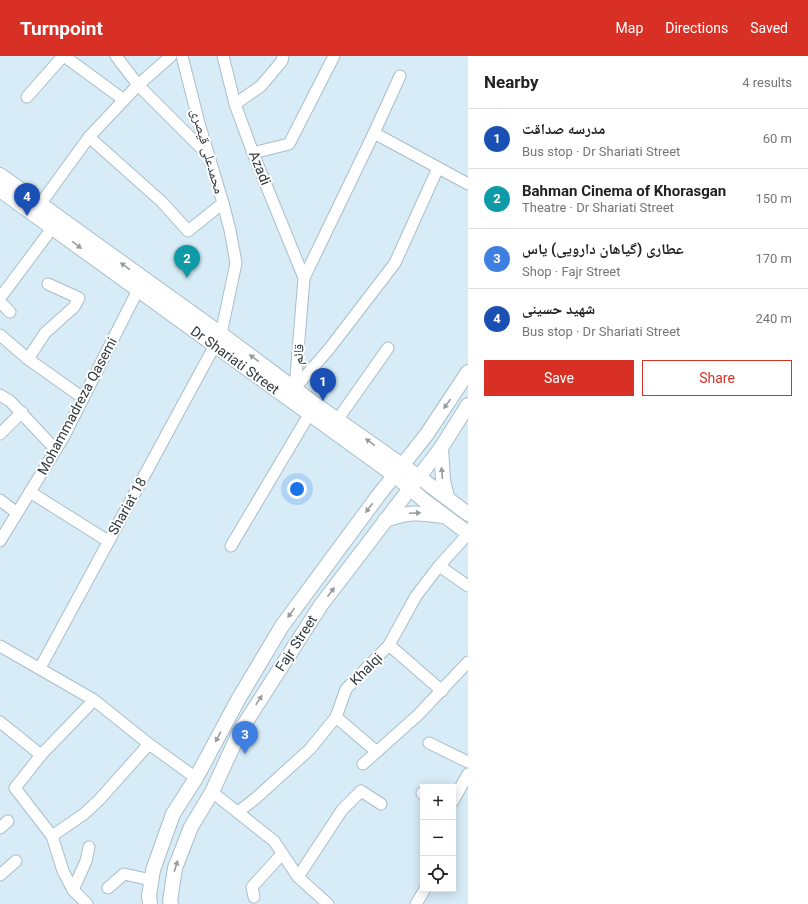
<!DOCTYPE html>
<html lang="en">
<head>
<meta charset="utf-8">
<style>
  :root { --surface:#fff; --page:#f6f6f6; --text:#222; --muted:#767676; --line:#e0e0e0; --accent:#d93025 }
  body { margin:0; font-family:Roboto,"Noto Naskh Arabic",sans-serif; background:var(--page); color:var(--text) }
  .controls { position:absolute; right:12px; bottom:12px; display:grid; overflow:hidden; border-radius:0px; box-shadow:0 2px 10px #0003 }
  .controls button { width:36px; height:36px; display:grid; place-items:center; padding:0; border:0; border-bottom:1px solid var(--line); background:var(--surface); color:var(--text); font:20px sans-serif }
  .you { position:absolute; left:297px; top:433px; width:14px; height:14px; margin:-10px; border:3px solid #fff; border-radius:50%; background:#1a73e8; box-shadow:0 0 0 6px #1a73e833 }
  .badge { display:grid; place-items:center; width:26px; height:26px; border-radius:50%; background:var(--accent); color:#fff; font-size:13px; font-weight:700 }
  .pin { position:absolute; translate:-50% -33px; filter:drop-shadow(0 1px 2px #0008) }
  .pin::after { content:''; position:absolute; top:21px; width:14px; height:12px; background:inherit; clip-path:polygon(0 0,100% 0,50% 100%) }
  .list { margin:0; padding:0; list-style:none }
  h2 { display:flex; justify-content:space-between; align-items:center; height:52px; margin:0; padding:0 16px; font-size:17px }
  h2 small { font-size:13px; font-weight:400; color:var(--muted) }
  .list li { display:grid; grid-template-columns:26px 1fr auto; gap:12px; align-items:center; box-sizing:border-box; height:60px; padding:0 16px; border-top:1px solid var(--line) }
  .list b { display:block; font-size:15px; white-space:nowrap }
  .list p { margin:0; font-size:13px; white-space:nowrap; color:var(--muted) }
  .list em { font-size:13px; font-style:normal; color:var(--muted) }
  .actions { display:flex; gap:8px; padding:12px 16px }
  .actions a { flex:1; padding:9px 0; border:1px solid var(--accent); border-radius:0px; text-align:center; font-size:14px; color:var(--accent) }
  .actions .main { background:var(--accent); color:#fff }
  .icon { flex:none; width:22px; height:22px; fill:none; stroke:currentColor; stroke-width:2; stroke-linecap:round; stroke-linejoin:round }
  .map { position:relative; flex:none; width:468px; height:848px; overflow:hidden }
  header { display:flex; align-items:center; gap:24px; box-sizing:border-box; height:56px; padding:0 20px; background:var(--accent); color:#fff }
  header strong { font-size:19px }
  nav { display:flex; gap:22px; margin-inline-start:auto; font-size:14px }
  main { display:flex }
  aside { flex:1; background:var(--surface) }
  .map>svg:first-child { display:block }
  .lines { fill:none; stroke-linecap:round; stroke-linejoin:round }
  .minor-casing { stroke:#a9bec9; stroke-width:13 }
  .major-casing { stroke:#a9bec9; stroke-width:16 }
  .minor { stroke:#fff; stroke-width:11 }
  .major { stroke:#fff; stroke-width:14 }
  .oneway { fill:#989c9e }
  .labels { text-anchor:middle; stroke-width:4; stroke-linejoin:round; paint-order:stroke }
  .street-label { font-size:14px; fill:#30393d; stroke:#fff }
</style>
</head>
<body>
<header>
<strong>Turnpoint</strong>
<nav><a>Map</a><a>Directions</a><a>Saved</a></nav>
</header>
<main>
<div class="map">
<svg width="468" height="848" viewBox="0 0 468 848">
  <rect width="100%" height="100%" fill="#d7ecf7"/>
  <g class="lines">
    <g class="minor-casing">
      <g id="minor">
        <polyline points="64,0 124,44"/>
        <polyline points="116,0 138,29 208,99"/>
        <polyline points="223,0 235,48 253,97 304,222"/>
        <polyline points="400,20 374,77 304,222 295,332 329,293 395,207 438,112"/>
        <polyline points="27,41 63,0"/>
        <polyline points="235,48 261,30 282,5 283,0"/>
        <polyline points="374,77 468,128"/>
        <polyline points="89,81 162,146 188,175 223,147 199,67 182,0"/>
        <polyline points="253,97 289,88 334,0"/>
        <polyline points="36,154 89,81 138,29 171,0"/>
        <polyline points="0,242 53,171 57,165"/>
        <polyline points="0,246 10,256"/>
        <polyline points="0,279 28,303 83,342"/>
        <polyline points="28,303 45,277 74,251 79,242 48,228"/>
        <polyline points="0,339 10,345 56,394"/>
        <polyline points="333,370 388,292"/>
        <polyline points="0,378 22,356"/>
        <polyline points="30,436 108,485"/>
        <polyline points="0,444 17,457"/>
        <polyline points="0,485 63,382 141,228"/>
        <polyline points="231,490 313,352"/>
        <polyline points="439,510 468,530"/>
        <polyline points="389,589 442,635"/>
        <polyline points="0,590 94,644 149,688 196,722"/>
        <polyline points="40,612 221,278 236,207 230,174 223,147"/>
        <polyline points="336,661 377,696"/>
        <polyline points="0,666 41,699"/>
        <polyline points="429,687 468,706"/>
        <polyline points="363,708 418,659 468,606"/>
        <polyline points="212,736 274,785 298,821 328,848"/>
        <polyline points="422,737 423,738"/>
        <polyline points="453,745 468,718"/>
        <polyline points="238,756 256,742 310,693 336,661 346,633 389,589 416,540 439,510 468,478"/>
        <polyline points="0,772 8,765"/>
        <polyline points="52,780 84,758 99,744 149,688"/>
        <polyline points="0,819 16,805"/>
        <polyline points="298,821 342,754 361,735 381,748"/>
        <polyline points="108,832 124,818 151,824"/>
        <polyline points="73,834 86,805 89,791"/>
        <polyline points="254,841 252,831 282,798"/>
        <polyline points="87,848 73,834 63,815 52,780 15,732 41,699 94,644"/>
        <polyline points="416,848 425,833"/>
      </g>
    </g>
    <g class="major-casing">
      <g id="major">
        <polyline points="0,119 221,278 315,348 419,421 468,458"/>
        <polyline points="0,134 394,419 426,446 468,477"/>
        <polyline points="441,392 443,424 447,441"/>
        <path d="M385,464c24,-8 32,-8 58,-4"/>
        <polyline points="150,848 149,840 153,814 173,758 196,722 239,642 282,570 378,440 427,378 468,316"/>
        <polyline points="171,848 170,845 175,812 191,771 212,736 240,675 321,549 441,392 468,349"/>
      </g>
    </g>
    <use href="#minor" class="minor"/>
    <use href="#major" class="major"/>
  </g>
  <defs><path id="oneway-solid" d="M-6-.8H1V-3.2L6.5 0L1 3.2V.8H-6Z"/></defs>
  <g class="oneway">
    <use href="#oneway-solid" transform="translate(77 189) rotate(37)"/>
    <use href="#oneway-solid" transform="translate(125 210) rotate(-144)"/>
    <use href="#oneway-solid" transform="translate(254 302) rotate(-144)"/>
    <use href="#oneway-solid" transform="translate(447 348) rotate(125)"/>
    <use href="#oneway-solid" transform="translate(370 386) rotate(-144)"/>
    <use href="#oneway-solid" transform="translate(442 417) rotate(-95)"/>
    <use href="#oneway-solid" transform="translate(369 452) rotate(127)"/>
    <use href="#oneway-solid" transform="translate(415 457) rotate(-3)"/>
    <use href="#oneway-solid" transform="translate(331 536) rotate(-53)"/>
    <use href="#oneway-solid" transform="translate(291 557) rotate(126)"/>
    <use href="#oneway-solid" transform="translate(259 644) rotate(-57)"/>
    <use href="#oneway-solid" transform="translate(218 681) rotate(118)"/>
    <use href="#oneway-solid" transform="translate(176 810) rotate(-73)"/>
  </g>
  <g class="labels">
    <g class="street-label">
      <text transform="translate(208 95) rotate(74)" y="5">محمدعلی قیصری</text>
      <text transform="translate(260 112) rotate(68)" y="5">Azadi</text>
      <text transform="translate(298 298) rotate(-86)" y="5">قائم</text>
      <text transform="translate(235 304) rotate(36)" y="5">Dr Shariati Street</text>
      <text transform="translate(77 350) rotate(-62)" y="5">Mohammadreza Qasemi</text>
      <text transform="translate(127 450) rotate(-61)" y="5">Shariat 18</text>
      <text transform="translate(296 587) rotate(-57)" y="5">Fajr Street</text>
      <text transform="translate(366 613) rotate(-45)" y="5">Khalqi</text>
    </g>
  </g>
</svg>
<div class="controls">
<button>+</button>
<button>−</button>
<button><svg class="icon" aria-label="locate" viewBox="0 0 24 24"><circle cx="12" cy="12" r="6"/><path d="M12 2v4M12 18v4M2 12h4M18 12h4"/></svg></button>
</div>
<div class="you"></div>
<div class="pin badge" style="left:323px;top:345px;background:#1a4fb4">1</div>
<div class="pin badge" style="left:187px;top:222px;background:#0f9aa8">2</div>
<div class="pin badge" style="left:245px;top:698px;background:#3f7fe0">3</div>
<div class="pin badge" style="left:27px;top:160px;background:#1a4fb4">4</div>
</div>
<aside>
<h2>Nearby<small>4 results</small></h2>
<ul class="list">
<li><span class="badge" style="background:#1a4fb4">1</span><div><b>مدرسه صداقت</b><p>Bus stop · Dr Shariati Street</p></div><em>60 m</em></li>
<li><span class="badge" style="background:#0f9aa8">2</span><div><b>Bahman Cinema of Khorasgan</b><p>Theatre · Dr Shariati Street</p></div><em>150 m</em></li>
<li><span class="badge" style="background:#3f7fe0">3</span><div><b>عطاری (گیاهان دارویی) یاس</b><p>Shop · Fajr Street</p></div><em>170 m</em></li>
<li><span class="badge" style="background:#1a4fb4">4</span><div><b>شهید حسینی</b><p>Bus stop · Dr Shariati Street</p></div><em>240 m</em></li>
</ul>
<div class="actions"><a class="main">Save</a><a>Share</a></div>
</aside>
</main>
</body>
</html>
